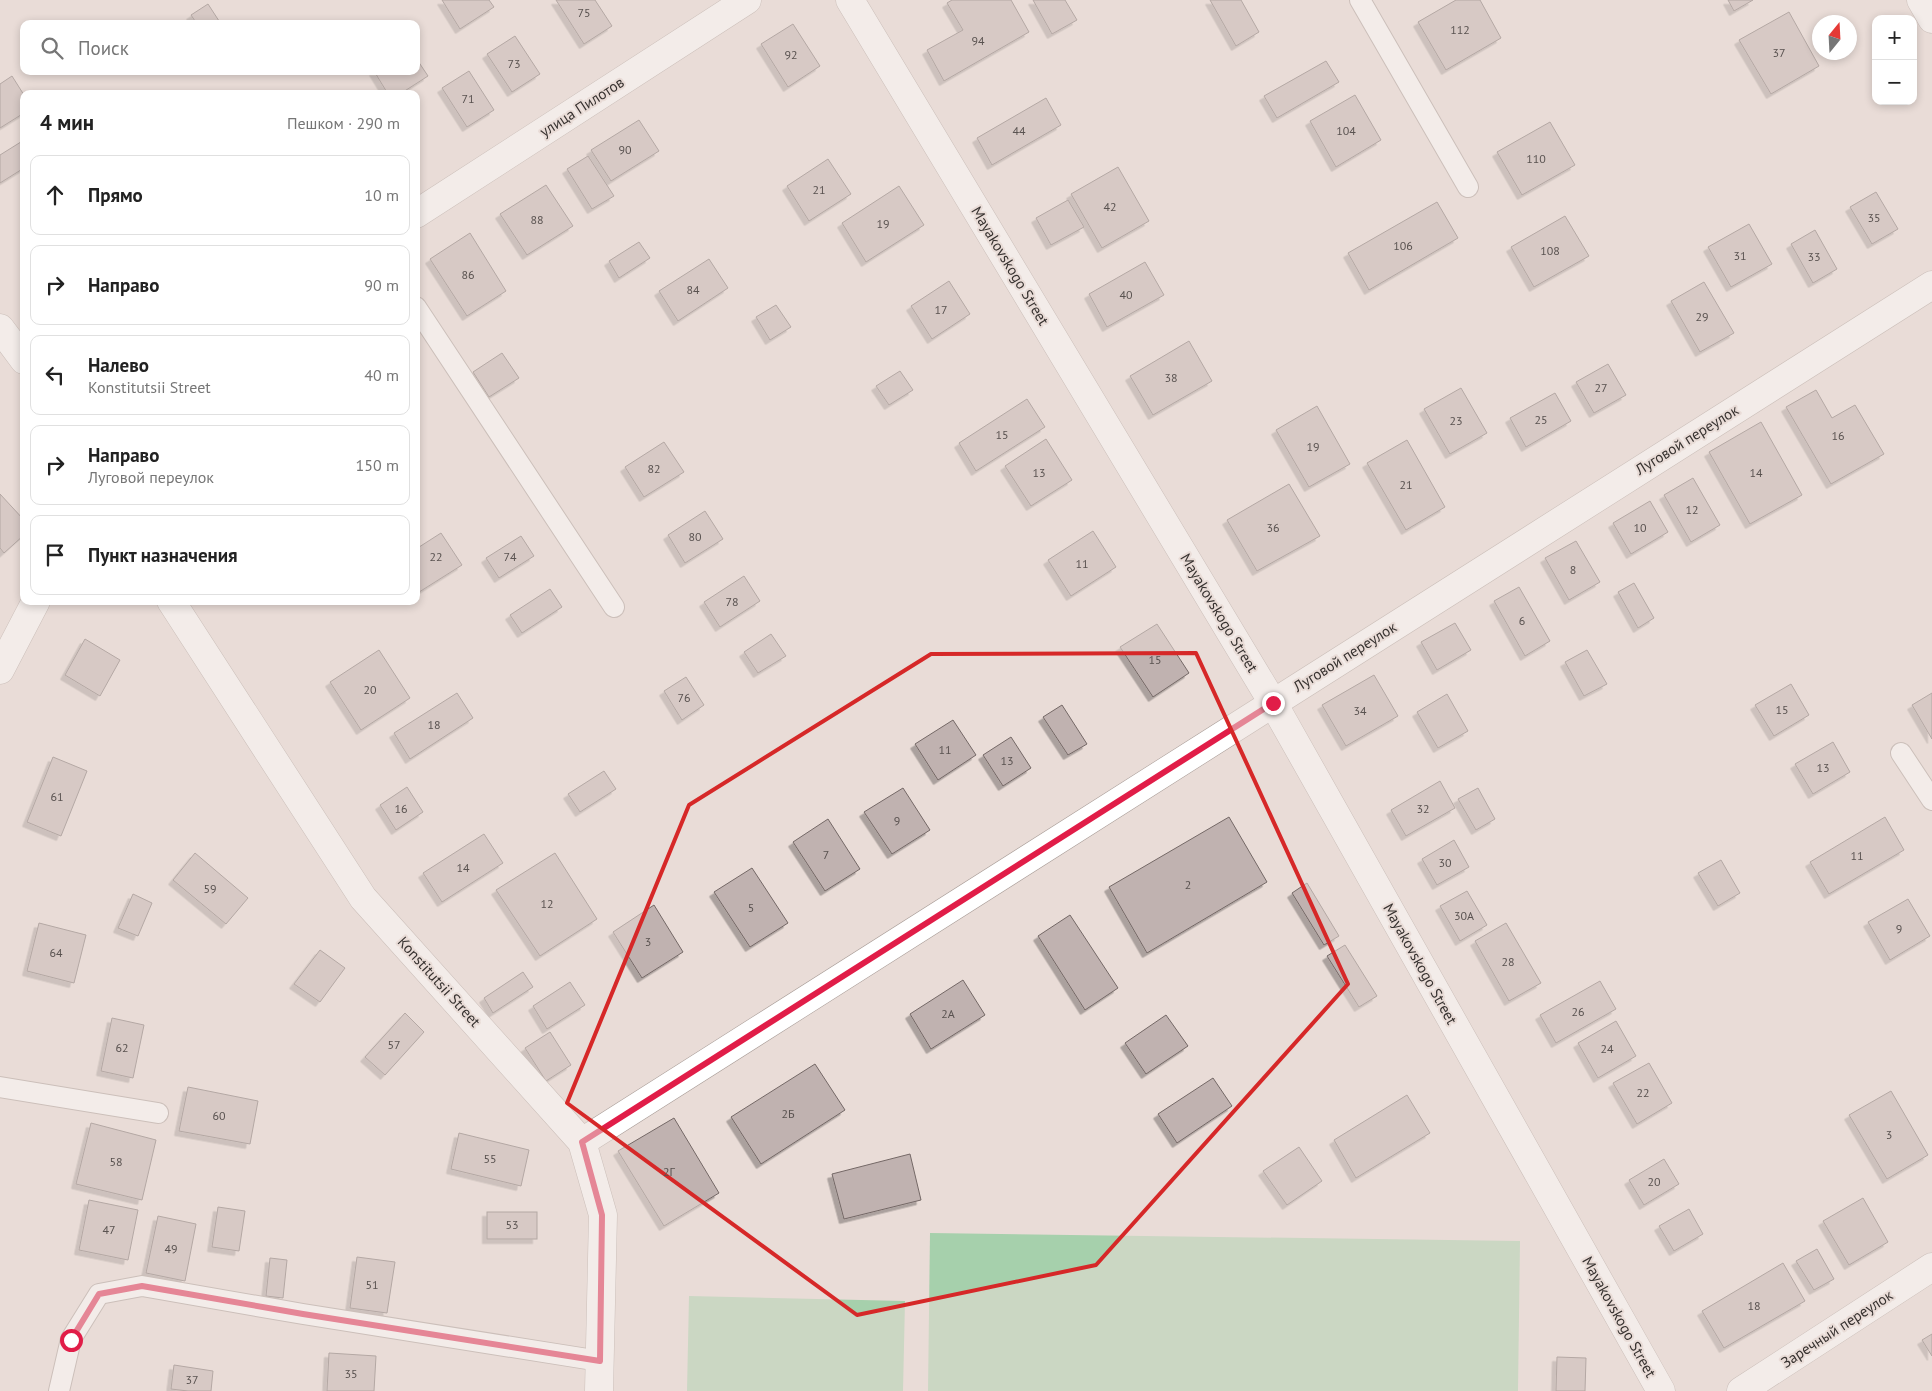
<!DOCTYPE html>
<html lang="ru">
<head>
<meta charset="utf-8">
<style>
  :root { --surface:#fff; --page:#f6f6f6; --text:#222; --muted:#767676; --line:#e0e0e0 }
  body { margin:0; font-family:"PT Sans",sans-serif; background:var(--page); color:var(--text) }
  .controls { position:absolute; right:15px; top:15px; display:grid; overflow:hidden; border-radius:10px; box-shadow:0 2px 8px #0003 }
  .controls button { width:45px; height:45px; display:grid; place-items:center; padding:0; border:0; border-bottom:1px solid var(--line); background:var(--surface); color:var(--text); font:25px sans-serif }
  .compass { position:absolute; left:1812px; top:15px; width:45px; height:45px; border-radius:50%; background:var(--surface); box-shadow:0 2px 8px #0003; rotate:18deg }
  .stop { position:absolute; width:15px; height:15px; margin:-11px; border:4px solid #e11d48; border-radius:50%; background:#fff }
  .stop.end { background:#e11d48; border-color:#fff; box-shadow:0 1px 5px #0008 }
  .list { margin:0; padding:0; list-style:none }
  h2 { display:flex; justify-content:space-between; align-items:center; height:65px; margin:0; padding:0 20px; font-size:21px }
  h2 small { font-size:16px; font-weight:400; color:var(--muted) }
  .list li { display:grid; grid-template-columns:32px 1fr auto; gap:15px; align-items:center; box-sizing:border-box; height:80px; margin:0 10px 10px; padding:0 10px; border:1px solid var(--line); border-radius:10px }
  .list b { display:block; font-size:19px; white-space:nowrap }
  .list p { margin:0; font-size:16px; white-space:nowrap; color:var(--muted) }
  .list em { font-size:16px; font-style:normal; color:var(--muted) }
  .icon { flex:none; width:28px; height:28px; fill:none; stroke:currentColor; stroke-width:2; stroke-linecap:round; stroke-linejoin:round }
  .map { position:relative; flex:none; width:1932px; height:1391px; overflow:hidden }
  .search { position:absolute; background:var(--surface); box-shadow:0 2px 8px #0003; left:20px; top:20px; width:400px; height:55px; display:flex; align-items:center; gap:12px; box-sizing:border-box; padding:0 18px; border-radius:10px; color:var(--muted); font-size:19px }
  .panel { position:absolute; background:var(--surface); box-shadow:0 2px 8px #0003; left:20px; top:90px; width:400px; height:515px; border-radius:10px }
  .map>svg:first-child { display:block }
  .green { fill:#a6d0ac }
  .building { fill:#c0b2b0; stroke:#746866; filter:url(#shadow) }
  .lines { fill:none; stroke-linecap:round; stroke-linejoin:round }
  .lane-casing { stroke:#a89c97; stroke-width:22 }
  .street-casing { stroke:#a89c97; stroke-width:29 }
  .lane { stroke:#fff; stroke-width:20 }
  .street { stroke:#fff; stroke-width:28 }
  .route { stroke:#e11d48; stroke-width:6 }
  .marked { fill:none; stroke:#d62828; stroke-width:4; stroke-linejoin:round }
  .labels { text-anchor:middle; stroke-width:4; stroke-linejoin:round; paint-order:stroke }
  .number-label { font-size:12px; fill:#595250 }
  .street-label { font-size:15px; fill:#373230; stroke:#e9dcd7 }
</style>
</head>
<body>
<div class="map">
<svg width="1932" height="1391" viewBox="0 0 1932 1391">
  <defs>
    <filter id="shadow"><feDropShadow dx="-4.5" dy="4.5" stdDeviation="0" flood-color="#0004"/></filter>
  </defs>
  <rect width="100%" height="100%" fill="#e9dcd7"/>
  <g class="green">
    <polygon points="930,1233 1520,1241 1518,1391 928,1391"/>
    <polygon points="689,1296 905,1301 903,1391 687,1391"/>
  </g>
  <g class="building">
    <polygon points="442,0 489,0 494,7 460,29"/>
    <polygon points="556,0 595,0 612,26 584,44"/>
    <polygon points="952,0 1011,0 1029,32 944,81 927,50 963,30 947,3"/>
    <polygon points="1033,0 1065,0 1077,20 1052,34"/>
    <polygon points="1210,0 1241,0 1259,32 1236,46"/>
    <polygon points="1456,0 1480,0 1501,38 1446,70 1418,22"/>
    <polygon points="1728,0 1753,0 1734,11"/>
    <polygon points="208,4 221,24 197,24 191,15"/>
    <polygon points="1789,12 1819,66 1771,94 1739,40"/>
    <polygon points="793,24 820,66 788,87 761,44"/>
    <polygon points="515,36 540,74 512,92 487,54"/>
    <polygon points="416,58 428,76 400,94 388,94 374,71 416,71"/>
    <polygon points="1326,61 1339,82 1277,118 1264,96"/>
    <polygon points="469,71 494,110 467,127 442,88"/>
    <polygon points="12,76 24,95 24,113 0,128 0,84"/>
    <polygon points="1355,95 1381,140 1336,167 1310,121"/>
    <polygon points="1046,98 1061,125 992,165 977,138"/>
    <polygon points="639,120 659,151 611,181 591,150"/>
    <polygon points="1550,122 1575,165 1522,195 1497,152"/>
    <polygon points="24,140 24,168 0,183 0,155"/>
    <polygon points="588,156 614,196 592,209 567,169"/>
    <polygon points="828,159 851,194 809,221 787,186"/>
    <polygon points="1118,167 1149,221 1102,248 1071,194"/>
    <polygon points="546,185 573,226 527,255 500,214"/>
    <polygon points="899,186 924,225 866,262 842,223"/>
    <polygon points="1876,192 1898,229 1872,244 1850,207"/>
    <polygon points="1068,200 1084,227 1051,245 1036,218"/>
    <polygon points="1437,202 1458,238 1369,290 1348,253"/>
    <polygon points="1565,216 1589,256 1534,287 1511,247"/>
    <polygon points="1749,224 1772,264 1731,287 1708,247"/>
    <polygon points="1815,230 1837,269 1813,283 1791,244"/>
    <polygon points="470,233 506,291 467,316 430,259"/>
    <polygon points="639,242 650,258 619,278 609,261"/>
    <polygon points="709,259 728,288 678,321 659,291"/>
    <polygon points="1145,262 1164,295 1107,327 1089,294"/>
    <polygon points="949,281 970,314 932,339 911,306"/>
    <polygon points="1704,282 1734,333 1700,352 1671,301"/>
    <polygon points="776,305 791,327 770,340 756,317"/>
    <polygon points="1189,341 1212,381 1153,415 1130,376"/>
    <polygon points="502,353 519,378 489,397 473,372"/>
    <polygon points="1608,364 1626,395 1594,413 1576,382"/>
    <polygon points="900,371 913,390 889,405 876,386"/>
    <polygon points="1461,388 1487,433 1450,454 1424,409"/>
    <polygon points="1816,390 1832,418 1855,405 1884,454 1831,484 1786,407"/>
    <polygon points="1555,393 1571,421 1526,447 1510,418"/>
    <polygon points="1027,399 1045,427 976,471 959,443"/>
    <polygon points="1317,406 1350,464 1309,487 1276,430"/>
    <polygon points="1761,422 1802,495 1750,524 1709,452"/>
    <polygon points="1046,439 1072,480 1031,506 1005,466"/>
    <polygon points="1407,440 1445,507 1406,530 1367,463"/>
    <polygon points="664,442 684,472 644,497 625,467"/>
    <polygon points="1693,478 1720,525 1691,542 1664,495"/>
    <polygon points="1289,484 1320,536 1257,571 1227,520"/>
    <polygon points="0,494 24,520 24,535 4,553 0,548"/>
    <polygon points="1650,501 1668,532 1631,554 1613,523"/>
    <polygon points="705,511 723,539 685,563 668,535"/>
    <polygon points="1093,531 1116,567 1071,596 1048,560"/>
    <polygon points="441,533 462,565 416,594 416,549"/>
    <polygon points="521,536 534,556 499,578 486,558"/>
    <polygon points="1576,541 1600,582 1569,600 1545,558"/>
    <polygon points="744,576 760,601 720,627 704,602"/>
    <polygon points="1634,583 1654,618 1638,628 1618,592"/>
    <polygon points="1519,587 1550,641 1525,656 1494,601"/>
    <polygon points="550,589 562,607 522,633 510,615"/>
    <polygon points="1455,623 1471,650 1437,670 1421,642"/>
    <polygon points="1157,624 1189,673 1153,697 1120,647"/>
    <polygon points="771,634 786,656 758,673 744,652"/>
    <polygon points="85,639 120,660 100,696 65,675"/>
    <polygon points="379,650 410,698 361,730 330,682"/>
    <polygon points="1587,650 1607,684 1584,696 1565,662"/>
    <polygon points="1374,675 1398,716 1346,746 1322,705"/>
    <polygon points="686,677 704,705 682,720 664,691"/>
    <polygon points="1791,684 1809,715 1774,736 1755,705"/>
    <polygon points="457,693 473,718 410,759 394,733"/>
    <polygon points="1932,693 1932,739 1912,705"/>
    <polygon points="1447,694 1468,731 1438,748 1417,712"/>
    <polygon points="1062,705 1087,744 1068,755 1043,717"/>
    <polygon points="953,720 976,755 938,780 915,744"/>
    <polygon points="1011,737 1031,768 1003,786 983,755"/>
    <polygon points="1833,742 1850,772 1813,794 1795,764"/>
    <polygon points="53,757 87,771 61,836 27,822"/>
    <polygon points="604,771 616,789 580,812 568,794"/>
    <polygon points="1440,781 1455,808 1406,836 1391,810"/>
    <polygon points="407,787 423,812 396,830 380,805"/>
    <polygon points="903,788 930,830 892,854 864,812"/>
    <polygon points="1478,788 1495,819 1476,830 1458,799"/>
    <polygon points="1229,817 1267,882 1147,953 1109,887"/>
    <polygon points="1885,817 1904,850 1829,894 1810,862"/>
    <polygon points="828,819 860,869 825,891 793,842"/>
    <polygon points="484,834 503,863 442,902 423,873"/>
    <polygon points="1454,840 1469,867 1437,885 1422,859"/>
    <polygon points="195,853 248,898 226,924 173,880"/>
    <polygon points="555,853 597,919 540,956 496,890"/>
    <polygon points="1721,860 1740,893 1718,906 1698,873"/>
    <polygon points="752,868 788,923 750,947 714,892"/>
    <polygon points="1307,883 1339,936 1324,945 1292,893"/>
    <polygon points="1467,891 1487,925 1460,941 1440,906"/>
    <polygon points="133,894 152,903 138,936 118,928"/>
    <polygon points="1908,899 1930,936 1890,960 1868,922"/>
    <polygon points="654,905 683,952 642,978 613,932"/>
    <polygon points="1070,915 1118,988 1085,1010 1038,936"/>
    <polygon points="39,923 86,935 74,983 27,971"/>
    <polygon points="1506,923 1541,983 1509,1001 1475,941"/>
    <polygon points="1345,945 1377,996 1359,1007 1327,956"/>
    <polygon points="320,950 345,968 320,1002 294,984"/>
    <polygon points="523,972 533,987 493,1013 484,998"/>
    <polygon points="963,980 985,1015 931,1049 910,1014"/>
    <polygon points="1600,981 1616,1009 1556,1043 1540,1015"/>
    <polygon points="570,982 585,1005 547,1029 533,1006"/>
    <polygon points="405,1013 424,1032 385,1075 365,1057"/>
    <polygon points="1166,1015 1188,1046 1146,1074 1125,1043"/>
    <polygon points="112,1018 144,1025 133,1078 101,1071"/>
    <polygon points="1616,1021 1636,1056 1598,1078 1578,1043"/>
    <polygon points="550,1032 571,1065 546,1081 525,1048"/>
    <polygon points="1649,1063 1672,1103 1637,1124 1613,1083"/>
    <polygon points="815,1064 845,1110 761,1164 731,1117"/>
    <polygon points="1213,1078 1232,1106 1177,1143 1158,1114"/>
    <polygon points="188,1087 258,1101 250,1144 179,1131"/>
    <polygon points="1891,1091 1928,1155 1887,1179 1849,1115"/>
    <polygon points="1407,1095 1430,1133 1356,1178 1334,1140"/>
    <polygon points="674,1118 719,1193 664,1226 618,1151"/>
    <polygon points="91,1123 156,1140 142,1200 76,1184"/>
    <polygon points="459,1133 529,1150 521,1186 451,1169"/>
    <polygon points="1299,1147 1322,1181 1287,1205 1263,1171"/>
    <polygon points="910,1154 921,1200 844,1219 832,1174"/>
    <polygon points="1664,1159 1679,1184 1644,1205 1629,1180"/>
    <polygon points="1863,1198 1888,1242 1849,1265 1823,1221"/>
    <polygon points="89,1200 138,1210 128,1260 79,1250"/>
    <polygon points="218,1207 245,1211 239,1251 212,1247"/>
    <polygon points="1689,1209 1703,1234 1674,1251 1659,1226"/>
    <rect x="487" y="1212" width="50" height="27"/>
    <polygon points="158,1216 196,1224 185,1281 146,1273"/>
    <polygon points="1817,1249 1834,1279 1814,1290 1796,1261"/>
    <polygon points="357,1257 395,1262 387,1313 350,1308"/>
    <polygon points="270,1258 287,1260 283,1298 266,1296"/>
    <polygon points="1783,1263 1805,1301 1724,1348 1702,1311"/>
    <polygon points="1932,1334 1932,1356 1922,1340"/>
    <polygon points="329,1353 376,1356 374,1391 327,1391"/>
    <polygon points="1557,1357 1586,1358 1585,1391 1556,1391"/>
    <polygon points="174,1365 213,1371 211,1391 188,1391 171,1389"/>
  </g>
  <g class="lines">
    <g class="lane-casing">
      <g id="lane">
        <polyline points="1360,0 1468,187"/>
        <polyline points="416,307 614,607"/>
        <polyline points="1901,753 1932,800"/>
        <polyline points="0,1087 158,1113"/>
        <polyline points="59,1391 71,1339 99,1294 142,1286 303,1314 600,1361"/>
      </g>
    </g>
    <g class="street-casing">
      <g id="street">
        <polyline points="850,0 1273,703 1661,1391"/>
        <polyline points="1921,0 1932,19"/>
        <polyline points="416,214 747,0"/>
        <polyline points="0,328 24,360"/>
        <polyline points="171,601 363,898 582,1142 603,1215 599,1391"/>
        <polyline points="0,670 36,601"/>
        <polyline points="582,1142 1932,285"/>
        <polyline points="1741,1391 1932,1267"/>
      </g>
    </g>
    <use href="#lane" class="lane"/>
    <use href="#street" class="street"/>
  </g>
  <g class="lines">
    <polyline class="route" points="71,1340 99,1294 142,1286 303,1314 600,1361 602,1215 582,1142 1273,703"/>
  </g>
  <path d="M0 0H1932V1391H0ZM1196,653l152,331 -252,281 -239,50 -290,-212 122,-298 242,-151z" fill="#e9dcd7" fill-opacity=".55" fill-rule="evenodd"/>
  <path class="marked" d="M1196,653l152,331 -252,281 -239,50 -290,-212 122,-298 242,-151z"/>
  <g class="labels">
    <g class="number-label">
      <text x="584" y="17">75</text>
      <text x="1460" y="34">112</text>
      <text x="978" y="45">94</text>
      <text x="1779" y="57">37</text>
      <text x="791" y="59">92</text>
      <text x="514" y="68">73</text>
      <text x="468" y="103">71</text>
      <text x="1019" y="135">44</text>
      <text x="1346" y="135">104</text>
      <text x="625" y="154">90</text>
      <text x="1536" y="163">110</text>
      <text x="819" y="194">21</text>
      <text x="1110" y="211">42</text>
      <text x="1874" y="222">35</text>
      <text x="537" y="224">88</text>
      <text x="883" y="228">19</text>
      <text x="1403" y="250">106</text>
      <text x="1550" y="255">108</text>
      <text x="1740" y="260">31</text>
      <text x="1814" y="261">33</text>
      <text x="468" y="279">86</text>
      <text x="693" y="294">84</text>
      <text x="1126" y="299">40</text>
      <text x="941" y="314">17</text>
      <text x="1702" y="321">29</text>
      <text x="1171" y="382">38</text>
      <text x="1601" y="392">27</text>
      <text x="1541" y="424">25</text>
      <text x="1456" y="425">23</text>
      <text x="1002" y="439">15</text>
      <text x="1838" y="440">16</text>
      <text x="1313" y="451">19</text>
      <text x="654" y="473">82</text>
      <text x="1039" y="477">13</text>
      <text x="1756" y="477">14</text>
      <text x="1406" y="489">21</text>
      <text x="1692" y="514">12</text>
      <text x="1273" y="532">36</text>
      <text x="1640" y="532">10</text>
      <text x="695" y="541">80</text>
      <text x="436" y="561">22</text>
      <text x="510" y="561">74</text>
      <text x="1082" y="568">11</text>
      <text x="1573" y="574">8</text>
      <text x="732" y="606">78</text>
      <text x="1522" y="625">6</text>
      <text x="1155" y="664">15</text>
      <text x="370" y="694">20</text>
      <text x="684" y="702">76</text>
      <text x="1782" y="714">15</text>
      <text x="1360" y="715">34</text>
      <text x="434" y="729">18</text>
      <text x="945" y="754">11</text>
      <text x="1007" y="765">13</text>
      <text x="1823" y="772">13</text>
      <text x="57" y="801">61</text>
      <text x="401" y="813">16</text>
      <text x="1423" y="813">32</text>
      <text x="897" y="825">9</text>
      <text x="826" y="859">7</text>
      <text x="1857" y="860">11</text>
      <text x="1445" y="867">30</text>
      <text x="463" y="872">14</text>
      <text x="1188" y="889">2</text>
      <text x="210" y="893">59</text>
      <text x="547" y="908">12</text>
      <text x="751" y="912">5</text>
      <text x="1464" y="920">30А</text>
      <text x="1899" y="933">9</text>
      <text x="648" y="946">3</text>
      <text x="56" y="957">64</text>
      <text x="1508" y="966">28</text>
      <text x="1578" y="1016">26</text>
      <text x="948" y="1018">2А</text>
      <text x="394" y="1049">57</text>
      <text x="122" y="1052">62</text>
      <text x="1607" y="1053">24</text>
      <text x="1643" y="1097">22</text>
      <text x="788" y="1118">2Б</text>
      <text x="219" y="1120">60</text>
      <text x="1889" y="1139">3</text>
      <text x="490" y="1163">55</text>
      <text x="116" y="1166">58</text>
      <text x="669" y="1176">2Г</text>
      <text x="1654" y="1186">20</text>
      <text x="512" y="1229">53</text>
      <text x="109" y="1234">47</text>
      <text x="171" y="1253">49</text>
      <text x="372" y="1289">51</text>
      <text x="1754" y="1310">18</text>
      <text x="351" y="1378">35</text>
      <text x="192" y="1384">37</text>
    </g>
    <g class="street-label">
      <text transform="translate(582 107) rotate(-33)" y="5">улица Пилотов</text>
      <text transform="translate(1010 266) rotate(59)" y="5">Mayakovskogo Street</text>
      <text transform="translate(1687 440) rotate(-32)" y="5">Луговой переулок</text>
      <text transform="translate(1219 613) rotate(59)" y="5">Mayakovskogo Street</text>
      <text transform="translate(1345 657) rotate(-32)" y="5">Луговой переулок</text>
      <text transform="translate(1420 964) rotate(61)" y="5">Mayakovskogo Street</text>
      <text transform="translate(439 982) rotate(48)" y="5">Konstitutsii Street</text>
      <text transform="translate(1619 1317) rotate(61)" y="5">Mayakovskogo Street</text>
      <text transform="translate(1837 1329) rotate(-33)" y="5">Заречный переулок</text>
    </g>
  </g>
</svg>
<div class="controls">
<button>+</button>
<button>−</button>
</div>
<svg class="compass" viewBox="-18 -18 36 36"><path d="M0-13l5 13h-10z" fill="#e53935"/><path d="M0 13l5-13h-10z" fill="#767676"/></svg>
<div class="stop" style="left:71px;top:1340px"></div>
<div class="stop end" style="left:1273px;top:703px"></div>
<div class="search"><svg class="icon" aria-label="search" viewBox="0 0 24 24"><circle cx="10" cy="10" r="6"/><path d="M15 15l6 6"/></svg>Поиск</div>
<section class="panel">
<h2>4 мин<small>Пешком · 290 m</small></h2>
<ul class="list">
<li><svg class="icon" aria-label="ahead" viewBox="0 0 24 24"><path d="M12 20V5M6 11l6-6 6 6"/></svg><div><b>Прямо</b></div><em>10 m</em></li>
<li><svg class="icon" aria-label="right" viewBox="0 0 24 24"><path d="M7 20v-9h11M14 6l5 5-5 5"/></svg><div><b>Направо</b></div><em>90 m</em></li>
<li><svg class="icon" aria-label="left" viewBox="0 0 24 24"><path d="M17 20v-9H6M10 6l-5 5 5 5"/></svg><div><b>Налево</b><p>Konstitutsii Street</p></div><em>40 m</em></li>
<li><svg class="icon" aria-label="right" viewBox="0 0 24 24"><path d="M7 20v-9h11M14 6l5 5-5 5"/></svg><div><b>Направо</b><p>Луговой переулок</p></div><em>150 m</em></li>
<li><svg class="icon" aria-label="arrive" viewBox="0 0 24 24"><path d="M6 21V4h12l-3 4 3 4H6"/></svg><div><b>Пункт назначения</b></div></li>
</ul>
</section>
</div>
</body>
</html>
